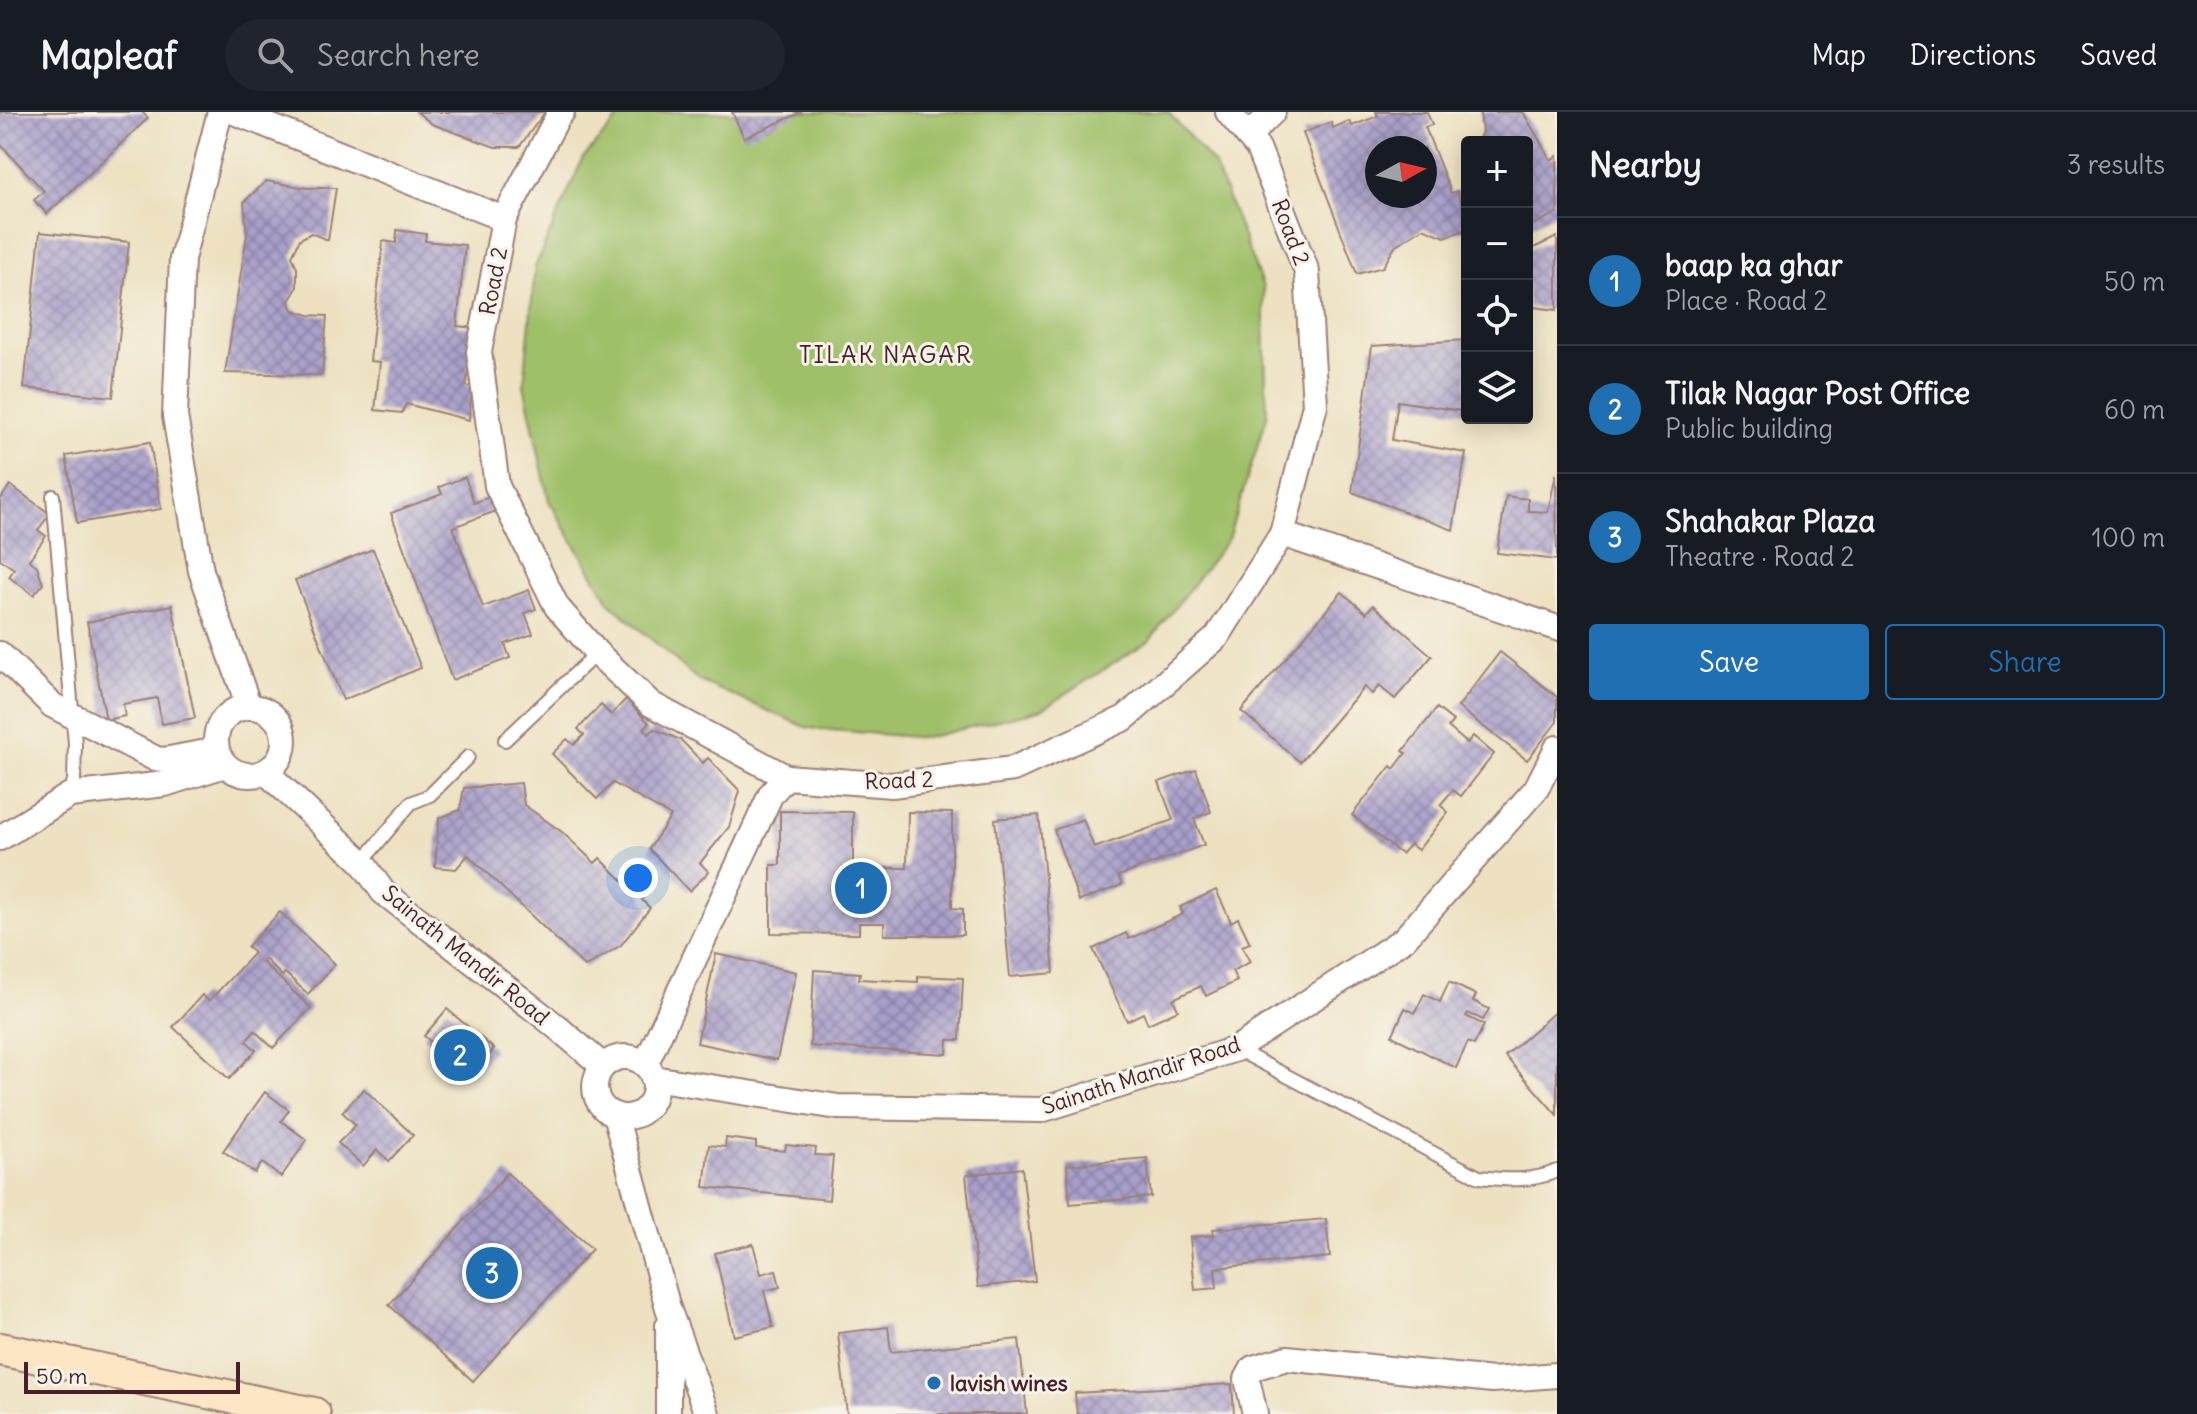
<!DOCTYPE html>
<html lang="en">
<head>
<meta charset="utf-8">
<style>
  :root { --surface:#171b24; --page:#20242c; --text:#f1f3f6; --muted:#9ea1a6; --line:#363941; --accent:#1f6fb2 }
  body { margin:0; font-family:Delius,sans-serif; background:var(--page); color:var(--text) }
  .controls { position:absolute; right:24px; top:24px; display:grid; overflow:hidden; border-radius:8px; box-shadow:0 4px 20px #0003 }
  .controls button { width:72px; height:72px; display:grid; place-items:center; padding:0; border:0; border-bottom:2px solid var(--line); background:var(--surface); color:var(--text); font:40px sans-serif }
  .compass { position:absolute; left:1365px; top:24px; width:72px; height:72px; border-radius:50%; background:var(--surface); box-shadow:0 4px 20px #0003; rotate:82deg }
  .scale { position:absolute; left:24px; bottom:20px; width:216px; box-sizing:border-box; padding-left:8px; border:4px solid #4a1f2b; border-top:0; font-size:22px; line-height:28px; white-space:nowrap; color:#4a1f2b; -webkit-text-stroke:6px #f7f3e8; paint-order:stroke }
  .you { position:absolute; left:638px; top:766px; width:28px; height:28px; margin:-20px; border:6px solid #fff; border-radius:50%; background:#1a73e8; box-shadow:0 0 0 12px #1a73e833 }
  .badge { display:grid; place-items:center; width:52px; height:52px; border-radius:50%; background:var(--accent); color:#fff; font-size:26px; font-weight:700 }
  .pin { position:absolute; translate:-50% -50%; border:4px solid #fff; box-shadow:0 2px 8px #0006 }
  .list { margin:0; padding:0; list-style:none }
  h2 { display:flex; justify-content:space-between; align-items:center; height:104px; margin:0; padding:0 32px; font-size:34px }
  h2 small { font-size:26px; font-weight:400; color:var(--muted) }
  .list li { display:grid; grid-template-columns:52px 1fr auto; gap:24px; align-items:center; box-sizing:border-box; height:128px; padding:0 32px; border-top:2px solid var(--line) }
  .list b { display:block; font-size:30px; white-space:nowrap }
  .list p { margin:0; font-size:26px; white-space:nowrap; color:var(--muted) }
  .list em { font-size:26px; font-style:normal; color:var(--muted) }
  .actions { display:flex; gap:16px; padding:24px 32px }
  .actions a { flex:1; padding:18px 0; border:2px solid var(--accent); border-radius:8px; text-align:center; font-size:28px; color:var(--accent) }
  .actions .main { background:var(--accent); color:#fff }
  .icon { flex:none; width:44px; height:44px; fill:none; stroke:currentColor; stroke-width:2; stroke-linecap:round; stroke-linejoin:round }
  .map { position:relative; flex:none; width:1557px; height:1302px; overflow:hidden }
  header { display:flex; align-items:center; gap:48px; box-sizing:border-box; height:112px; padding:0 40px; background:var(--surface); border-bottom:2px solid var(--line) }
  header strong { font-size:38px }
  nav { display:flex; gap:44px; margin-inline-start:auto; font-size:28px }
  .search { width:560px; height:72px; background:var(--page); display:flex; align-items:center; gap:20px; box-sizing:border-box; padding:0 28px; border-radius:44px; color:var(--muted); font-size:30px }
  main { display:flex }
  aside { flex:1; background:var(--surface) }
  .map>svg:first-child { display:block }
  .park { fill:#9fbf68; stroke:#746f4a; stroke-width:2 }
  .building { fill:url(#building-cross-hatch); fill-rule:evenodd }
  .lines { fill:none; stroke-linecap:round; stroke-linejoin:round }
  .lane-casing { stroke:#9c8076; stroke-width:16 }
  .street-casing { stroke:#9c8076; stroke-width:28 }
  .secondary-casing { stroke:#9c8076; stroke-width:36 }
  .lane { stroke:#fff; stroke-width:12 }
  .street { stroke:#fff; stroke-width:24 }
  .secondary { stroke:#fce6c4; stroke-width:32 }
  .poi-dot { fill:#1f6fb2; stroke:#f7f3e8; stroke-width:3 }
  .labels { text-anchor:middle; stroke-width:6; stroke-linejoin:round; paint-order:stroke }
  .street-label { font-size:22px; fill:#4a1f2b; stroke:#f7f3e8 }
  .poi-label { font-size:22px; font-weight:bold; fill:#4a1f2b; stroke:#f7f3e8; text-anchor:start }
  .neighbourhood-label { font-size:24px; letter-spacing:2px; fill:#4a1f2b; stroke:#f7f3e8 }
</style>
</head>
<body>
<header>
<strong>Mapleaf</strong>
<div class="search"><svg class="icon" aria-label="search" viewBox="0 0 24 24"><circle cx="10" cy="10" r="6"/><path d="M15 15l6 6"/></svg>Search here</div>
<nav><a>Map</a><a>Directions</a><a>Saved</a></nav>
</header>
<main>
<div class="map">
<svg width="1557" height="1302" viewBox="0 0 1557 1302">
  <defs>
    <pattern id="building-cross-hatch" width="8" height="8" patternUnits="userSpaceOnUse" patternTransform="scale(2)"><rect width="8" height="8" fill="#a89fca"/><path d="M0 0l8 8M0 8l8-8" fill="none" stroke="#8b81a4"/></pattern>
  </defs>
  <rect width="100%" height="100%" fill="#f7f3e8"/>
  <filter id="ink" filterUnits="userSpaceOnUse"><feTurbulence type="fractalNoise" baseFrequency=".0125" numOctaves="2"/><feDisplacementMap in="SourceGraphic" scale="16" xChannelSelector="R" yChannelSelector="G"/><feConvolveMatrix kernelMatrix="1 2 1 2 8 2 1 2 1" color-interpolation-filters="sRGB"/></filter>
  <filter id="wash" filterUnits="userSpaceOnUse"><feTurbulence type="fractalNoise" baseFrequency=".006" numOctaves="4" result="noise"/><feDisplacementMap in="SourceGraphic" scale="32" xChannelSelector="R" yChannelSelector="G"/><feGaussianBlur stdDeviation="1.8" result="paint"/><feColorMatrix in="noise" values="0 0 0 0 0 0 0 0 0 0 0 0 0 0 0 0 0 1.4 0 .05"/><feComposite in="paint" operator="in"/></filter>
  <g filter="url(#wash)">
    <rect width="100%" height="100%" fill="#ede1c1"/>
    <polygon class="park" points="624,0 1168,0 1215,54 1263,175 1267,304 1228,427 1149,529 1040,598 925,626 808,616 699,569 610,491 549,389 524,273 535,155 583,46"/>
    <g id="blocks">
      <g class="building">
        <polygon points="0,0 142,0 148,6 47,102 34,88 44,79 0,32"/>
        <polygon points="417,0 545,0 519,35 495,35 432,12"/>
        <polygon points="732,0 802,0 744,26"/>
        <path d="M1376,0h51l5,13 -7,2 26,66 6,-2 10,27v11l-22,8 -22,-9 -27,17 -13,22 -26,7 -54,-141 28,-11 2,6 16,-7 3,5 26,-10zM1377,36h48v48h-48z"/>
        <polygon points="1480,0 1523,0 1551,48 1557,44 1557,101 1527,116 1527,30 1478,30 1482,19"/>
        <polygon points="266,69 307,76 336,76 328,128 311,121 300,127 292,144 297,156 297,176 289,189 293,198 309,203 327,204 322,263 225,261 247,123 244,90"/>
        <polygon points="397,118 426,122 425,129 465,133 457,214 475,216 466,274 472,275 469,308 406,292 402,301 375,298 380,250 370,249 383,129 396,131"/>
        <polygon points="40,120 129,130 113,285 24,276"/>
        <polygon points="1557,125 1557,198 1527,194 1527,139"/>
        <polygon points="1467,228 1467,300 1398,289 1392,328 1466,341 1453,418 1352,380 1372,234"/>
        <polygon points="150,330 161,397 77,411 66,344"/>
        <polygon points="1556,362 1557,448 1497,441 1506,384 1528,387 1528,399 1548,400"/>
        <polygon points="465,365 474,391 494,383 499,398 453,415 483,495 529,478 536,497 525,501 533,522 505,532 510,546 452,568 391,401 442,382 439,375"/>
        <polygon points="10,373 50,402 38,418 46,424 29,448 37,454 43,472 34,483 9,465 14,457 0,447 0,388"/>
        <polygon points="373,437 421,556 343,588 295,468"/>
        <polygon points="1342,480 1366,501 1373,493 1432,544 1395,587 1379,574 1372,582 1364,575 1300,650 1241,599"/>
        <polygon points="172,493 195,606 162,612 157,586 123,592 125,604 106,608 87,510"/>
        <polygon points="1500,540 1557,585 1557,610 1527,648 1458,595"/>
        <polygon points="626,587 649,611 644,616 649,622 654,617 681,628 703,651 708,646 740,679 729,715 700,751 709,760 689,779 649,737 671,704 613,671 597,687 552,642 567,627 574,633 584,623 578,617 601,593 611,603"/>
        <polygon points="1437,596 1453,609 1448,615 1467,631 1473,624 1494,642 1461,684 1453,678 1440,693 1448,700 1418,738 1410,732 1401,742 1352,703 1391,654 1394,657 1406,641 1403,639"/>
        <polygon points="1196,657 1211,700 1194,706 1204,733 1118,764 1122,773 1079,789 1054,718 1083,707 1094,736 1173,708 1159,670"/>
        <polygon points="521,671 524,693 562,720 595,751 600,746 632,778 635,776 644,784 642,788 650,796 621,833 585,855 468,743 456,757 435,755 439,706 460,698 464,676"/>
        <polygon points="780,699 853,700 853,756 907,756 908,700 952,701 952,796 963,797 963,823 884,823 884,811 859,811 859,822 771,821 771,753 780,753"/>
        <polygon points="1039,703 1054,861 1010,865 995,707"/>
        <polygon points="1216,778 1231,810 1238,806 1250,831 1242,834 1250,850 1232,859 1237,869 1206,884 1201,874 1173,887 1178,898 1148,912 1143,901 1127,909 1093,837 1126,821 1129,827 1183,802 1180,795"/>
        <polygon points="280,800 335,852 308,882 285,861 282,864 265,847 262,850 311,896 273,936 255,919 246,929 256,938 229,967 173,915 202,883 209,889 254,841 247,835"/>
        <polygon points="716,842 796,860 777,948 697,931"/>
        <polygon points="814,858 860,861 859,867 918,870 918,864 963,866 960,928 948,928 947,942 810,934"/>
        <polygon points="1449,870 1476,883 1473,889 1489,897 1483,908 1468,901 1466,904 1484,913 1474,933 1468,930 1456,956 1392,924 1405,896 1415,901 1424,882 1440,890"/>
        <polygon points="447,897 494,937 472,964 424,924"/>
        <polygon points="1557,898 1557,1003 1505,944"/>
        <polygon points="364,977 413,1023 389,1049 377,1038 363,1054 338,1031 356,1013 342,1000"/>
        <polygon points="265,980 289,998 281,1009 307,1028 281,1065 262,1051 255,1061 223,1039"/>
        <polygon points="726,1026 756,1030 756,1036 785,1039 786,1033 816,1036 815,1043 833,1044 829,1088 704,1075 709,1033 725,1035"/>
        <polygon points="1147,1046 1151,1085 1070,1092 1067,1053"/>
        <polygon points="1022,1056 1035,1169 978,1175 966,1063"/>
        <polygon points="507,1061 592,1137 473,1269 389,1193"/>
        <polygon points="1326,1107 1330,1145 1215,1156 1217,1176 1195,1178 1190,1125 1214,1123 1213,1117"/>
        <polygon points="753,1132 761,1162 776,1158 780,1175 764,1179 773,1215 734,1224 715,1141"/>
        <polygon points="888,1215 891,1240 1019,1227 1027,1302 847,1302 838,1221"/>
        <polygon points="1232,1272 1234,1302 1077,1302 1075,1281"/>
      </g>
    </g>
  </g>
  <g filter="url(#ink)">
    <use href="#blocks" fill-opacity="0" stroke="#9c8076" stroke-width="2"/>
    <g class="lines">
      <g class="lane-casing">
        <g id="lane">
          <polyline points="53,384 75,632 74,668 70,683"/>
          <polyline points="505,628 597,541"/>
          <polyline points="362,750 411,691 430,683 468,645"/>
          <path d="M1236,937l243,128c26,3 53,5 78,-6"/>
        </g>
      </g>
      <g class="street-casing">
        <g id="street">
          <polyline points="220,0 182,147 175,304 201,459 249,595"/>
          <polyline points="234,0 504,107"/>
          <polyline points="562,0 557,6 504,107 479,240 497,374 557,495 597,541 651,592 786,665 892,673 1013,657 1125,606 1217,525 1282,422 1315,293 1307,160 1258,36 1228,0"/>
          <polyline points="1248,24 1273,0"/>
          <polyline points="1282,422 1557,516"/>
          <polyline points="0,542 52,593 156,647 164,648 217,638"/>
          <circle cx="250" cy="629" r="34"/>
          <polyline points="266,660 362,750 383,780 552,911 603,954"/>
          <polyline points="0,726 70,683 165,672 225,653"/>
          <circle cx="625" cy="975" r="30"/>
          <polyline points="645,953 771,682 786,665"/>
          <polyline points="653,966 838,995 1041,998 1236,937 1404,827 1536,677 1557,636"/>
          <polyline points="615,1003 668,1196 707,1302"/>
          <polyline points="668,1214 668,1302"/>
          <polyline points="1255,1302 1247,1267 1253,1256 1287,1246 1492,1268 1557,1263"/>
        </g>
      </g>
      <g class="secondary-casing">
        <polyline id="secondary" points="0,1237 314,1302"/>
      </g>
      <use href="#lane" class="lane"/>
      <use href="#street" class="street"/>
      <use href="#secondary" class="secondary"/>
    </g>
  </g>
  <circle class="poi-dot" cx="934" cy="1271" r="8"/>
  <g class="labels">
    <g class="street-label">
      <text transform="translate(1291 120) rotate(69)" y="8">Road 2</text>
      <text transform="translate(493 169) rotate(-79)" y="8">Road 2</text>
      <text transform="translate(899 668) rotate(-2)" y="8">Road 2</text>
      <text transform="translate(466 843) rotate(39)" y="8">Sainath Mandir Road</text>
      <text transform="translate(1141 963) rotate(-18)" y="8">Sainath Mandir Road</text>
    </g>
    <g class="poi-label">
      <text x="950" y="1279">lavish wines</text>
    </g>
    <g class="neighbourhood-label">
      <text x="886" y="251">TILAK NAGAR</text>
    </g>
  </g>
</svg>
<div class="controls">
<button>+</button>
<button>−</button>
<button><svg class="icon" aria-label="locate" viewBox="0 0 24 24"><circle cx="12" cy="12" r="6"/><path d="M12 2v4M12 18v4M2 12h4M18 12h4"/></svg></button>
<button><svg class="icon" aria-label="layers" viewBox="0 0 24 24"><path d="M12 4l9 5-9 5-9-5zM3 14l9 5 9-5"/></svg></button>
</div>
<svg class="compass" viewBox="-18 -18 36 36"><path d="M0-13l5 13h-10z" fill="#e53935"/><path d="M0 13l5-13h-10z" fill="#9ea1a6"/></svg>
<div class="scale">50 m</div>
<div class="you"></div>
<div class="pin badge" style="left:861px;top:776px">1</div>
<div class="pin badge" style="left:460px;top:943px">2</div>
<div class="pin badge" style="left:492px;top:1161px">3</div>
</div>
<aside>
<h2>Nearby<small>3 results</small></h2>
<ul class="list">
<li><span class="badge">1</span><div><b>baap ka ghar</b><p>Place · Road 2</p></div><em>50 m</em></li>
<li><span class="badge">2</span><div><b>Tilak Nagar Post Office</b><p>Public building</p></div><em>60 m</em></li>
<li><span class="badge">3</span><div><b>Shahakar Plaza</b><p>Theatre · Road 2</p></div><em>100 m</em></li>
</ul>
<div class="actions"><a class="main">Save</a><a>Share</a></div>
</aside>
</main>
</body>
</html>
